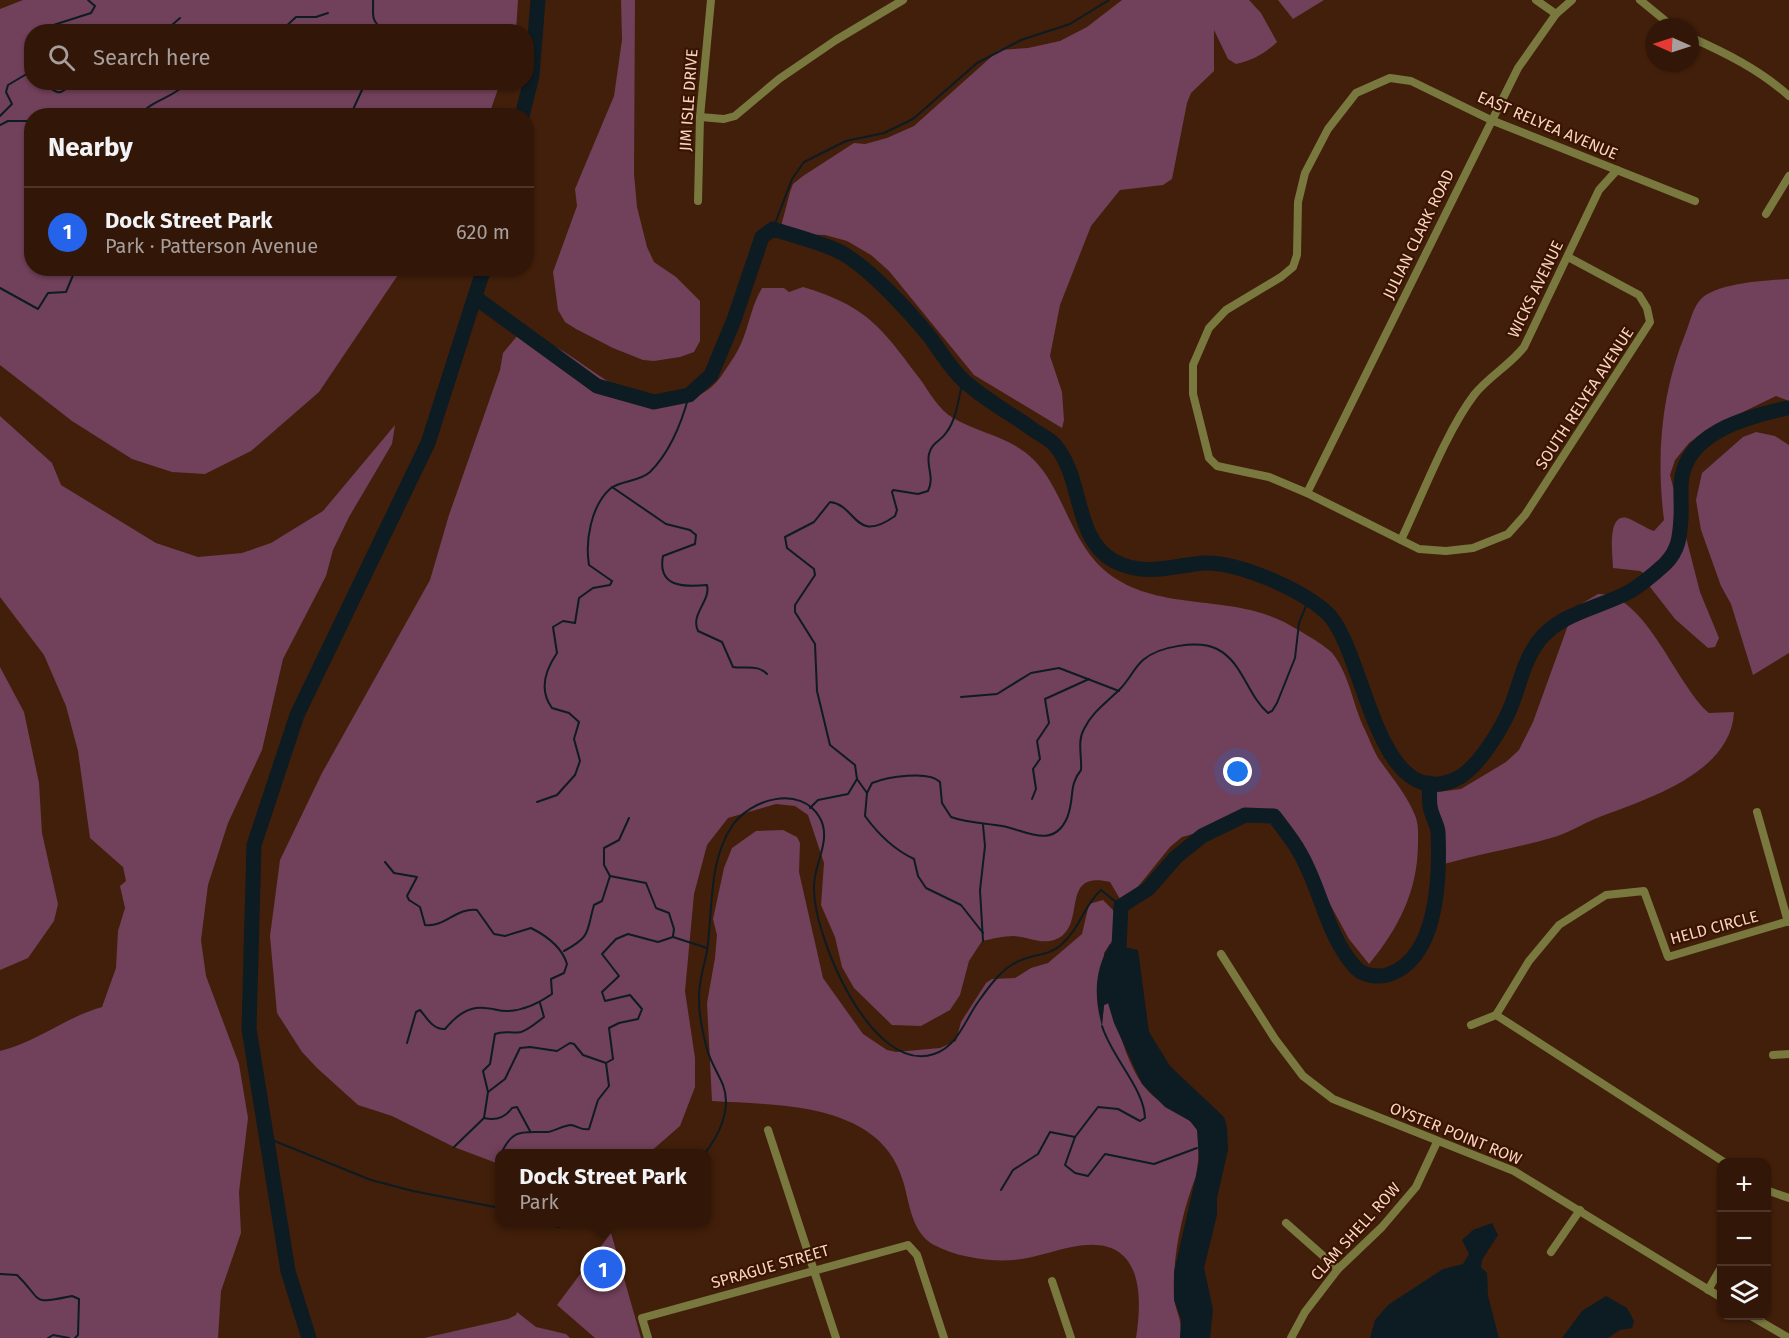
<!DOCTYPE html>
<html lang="en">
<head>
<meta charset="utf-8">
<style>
  :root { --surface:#321708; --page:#3d2416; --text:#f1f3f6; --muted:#a89f9c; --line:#4d3629; --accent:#2563eb }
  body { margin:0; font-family:"Fira Sans",sans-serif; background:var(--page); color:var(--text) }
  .controls { position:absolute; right:18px; bottom:18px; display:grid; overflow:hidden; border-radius:12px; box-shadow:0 2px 4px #0004 }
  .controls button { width:54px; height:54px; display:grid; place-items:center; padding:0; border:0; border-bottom:2px solid var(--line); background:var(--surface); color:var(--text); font:30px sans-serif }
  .compass { position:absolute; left:1645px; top:18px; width:54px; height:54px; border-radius:50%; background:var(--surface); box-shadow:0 2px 4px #0004; rotate:273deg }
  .you { position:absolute; left:1238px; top:772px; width:21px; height:21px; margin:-15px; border:4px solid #fff; border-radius:50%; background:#1a73e8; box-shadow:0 0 0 9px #1a73e833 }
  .badge { display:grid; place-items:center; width:39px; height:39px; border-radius:50%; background:var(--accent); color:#fff; font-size:20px; font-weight:700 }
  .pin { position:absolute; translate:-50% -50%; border:3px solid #fff; box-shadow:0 2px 6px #0006 }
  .popup { position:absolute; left:495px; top:1149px; width:216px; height:78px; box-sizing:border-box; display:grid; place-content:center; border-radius:12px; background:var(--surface); filter:drop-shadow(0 2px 4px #0005); font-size:20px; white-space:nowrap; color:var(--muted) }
  .popup b { font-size:22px; color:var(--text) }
  .popup::after { content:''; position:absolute; left:50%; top:100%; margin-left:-12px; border:12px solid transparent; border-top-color:var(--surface) }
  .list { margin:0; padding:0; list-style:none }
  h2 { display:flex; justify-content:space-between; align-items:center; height:78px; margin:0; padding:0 24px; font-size:26px }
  h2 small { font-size:20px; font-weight:400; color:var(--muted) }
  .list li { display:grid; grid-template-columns:39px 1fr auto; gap:18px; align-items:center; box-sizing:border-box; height:90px; padding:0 24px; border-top:2px solid var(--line) }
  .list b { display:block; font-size:22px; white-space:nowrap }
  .list p { margin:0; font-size:20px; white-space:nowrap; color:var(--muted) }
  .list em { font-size:20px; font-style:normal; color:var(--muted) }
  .icon { flex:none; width:33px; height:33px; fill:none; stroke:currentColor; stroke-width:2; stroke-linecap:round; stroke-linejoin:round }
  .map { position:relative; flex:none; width:1789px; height:1338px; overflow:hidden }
  .search { position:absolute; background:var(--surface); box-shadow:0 2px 4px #0004; left:24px; top:24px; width:510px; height:66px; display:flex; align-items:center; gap:15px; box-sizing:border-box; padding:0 21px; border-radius:24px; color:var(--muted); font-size:22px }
  .panel { position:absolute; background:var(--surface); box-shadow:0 2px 4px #0004; left:24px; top:108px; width:510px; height:168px; border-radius:24px }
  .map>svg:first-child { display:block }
  .green { fill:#71405a }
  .water { fill:#0d1b22 }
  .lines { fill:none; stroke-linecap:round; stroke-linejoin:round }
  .stream { stroke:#0d1b22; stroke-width:2 }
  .river { stroke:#0d1b22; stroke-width:15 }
  .street { stroke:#79793f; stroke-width:8 }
  .labels { text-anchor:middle; stroke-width:4.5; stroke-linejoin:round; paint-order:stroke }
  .street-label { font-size:16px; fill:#fbd3bf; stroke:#371502 }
</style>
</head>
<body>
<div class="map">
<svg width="1789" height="1338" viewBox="0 0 1789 1338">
  <rect width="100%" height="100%" fill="#421f0a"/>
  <g class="green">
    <polygon points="23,0 518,0 516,31 32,32 32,82 500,83 489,115 32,116 32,268 402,269 319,392 251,451 205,474 172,472 132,459 72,421 0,365 0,9"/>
    <polygon points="621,0 635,0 634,174 637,207 647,247 654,262 676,277 700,301 700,341 694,352 680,357 654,361 643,360 613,348 576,329 565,322 558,310 553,272 577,206 575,189 614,96 622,40"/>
    <path d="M1122,0h127l12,13 16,29c-11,11 -25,19 -41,22l-8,-5 -14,-29v41l-23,22 -4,10 -15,76 -9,6 -43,5 -29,36 -31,79 -10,51 12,36 2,28 -2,8 -88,-53 -85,-104 -18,-16 -24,-14 -22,-6 -46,-1 11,-42 3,-8 10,-8 51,-33 11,1 22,-6 27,-12 85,-76 29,-2 32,-7 27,-14z"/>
    <polygon points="1278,0 1324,0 1293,19"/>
    <path d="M1789,279v122l-13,-5 -68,33 -19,14 -14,17 -5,15 30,117 19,46 -4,9 -7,1 -33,-29 -28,-36 -2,-9 -5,-3 -27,-3c0,-11 -7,-55 14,-50 9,3 18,10 27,13l10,-11c-8,-65 -3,-127 22,-188 4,-10 7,-25 15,-33 15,-16 67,-19 88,-20z"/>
    <path d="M803,287c64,19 79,41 117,92 10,14 19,31 33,39 28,16 59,19 82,43 29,31 35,78 68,108 50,44 121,24 179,52 10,5 45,25 51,33 17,22 20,52 32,76 5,10 9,23 16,32 12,17 25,32 33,51 5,10 4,20 4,30 0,47 -19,85 -49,121l-20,-25 -55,-101 -22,-14 -13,-4 -11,-1 -66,18 -12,10 -42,52h-8l-10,-17c-48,-11 -26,35 -47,53 -16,13 -32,2 -49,1 -10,0 -23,3 -32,5l-13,20 -9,34 -10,15 -29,16 -29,-1 -38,-37 -12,-21 -7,-30 -14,-32 3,-42 -16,-48 -13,-9 -19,-2 -48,14 -21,27 -13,49 -9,97 10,67v29l-15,39 -31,27 -149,1 -1,10 -45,-17 -62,-31 -34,-11 -41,-37 -15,-16 -25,-39 -7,-77 10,-76 42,-87 108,-193 19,-65 51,-145 3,-17 15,-18c32,-2 72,39 101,52 14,8 32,12 48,14 22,2 43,-8 55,-26 8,-12 16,-23 21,-36 7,-18 9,-34 19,-51h22l5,4z"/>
    <path d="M0,416l52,47 9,22 95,58 42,14 44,-4 29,-10 52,-32 72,-86 -3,19 -43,73 -16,33 -7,26 -43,83 -21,91 -34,73 -20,62 -7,55 5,36 33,88 9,54 -9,74 2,41 -20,58 -3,47h-218v-287c37,-9 66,-34 102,-44l14,-39 2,-37 7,-23 -5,-22 6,-5 -3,-14 -33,-29 -12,-87 -12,-45 -22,-51 -44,-58z"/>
    <polygon points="1756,432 1775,436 1789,445 1789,653 1753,675 1731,604 1721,586 1701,530 1696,500 1702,473 1743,437"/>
    <path d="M1598,594c47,-2 78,91 111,119l25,-1c-3,62 -88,87 -137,106 -15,6 -30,16 -46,20 -35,10 -72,16 -107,26l-3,-45 -11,-26 31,-4 45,-27 13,-12 14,-28 38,-105 10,-13z"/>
    <polygon points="0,667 24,712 39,783 42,833 58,904 54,921 28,958 0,970"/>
    <path d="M783,830l14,7 3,6 -1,29 24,106 40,56 24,16 9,2 44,-4 16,-7 5,-19 25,-39 6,-4 23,-1 16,-10 17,-5 34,-29 7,-30 14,-4 11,11 3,10 -3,17 -10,15 -2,71 2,-19 5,-2c12,29 18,67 42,91 10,10 42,24 46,36 4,10 1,35 -1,46 -14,36 -24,82 -22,121 1,14 10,25 6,41h-44c8,-51 3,-105 -64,-91 -20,4 -38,11 -58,13 -24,2 -58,-3 -80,-15 -23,-13 -24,-41 -31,-64 -22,-79 -125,-76 -191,-80l-5,-98 8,-45 2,-23 -4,-16 11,-51 8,-20 24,-17z"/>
    <polygon points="611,1233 641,1338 595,1338 557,1305"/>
    <polygon points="517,1312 536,1327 566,1334 570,1338 424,1338 508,1319 516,1315"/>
  </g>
  <g class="water">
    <path d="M1110,944l28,6 11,82 21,34 54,51 3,10 1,23 -11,48v17l-13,53 9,41 -3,29h-30l1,-19 -7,-19v-28l22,-96 3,-15 -2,-31 -7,-9 -25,-14 -23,-23 -28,-61 -6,-20 -4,2 -2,21c-8,-29 -8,-55 8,-82z"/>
    <polygon points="1492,1223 1498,1235 1482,1260 1481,1267 1487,1273 1488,1296 1499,1338 1370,1338 1375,1320 1388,1305 1443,1269 1463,1264 1469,1254 1462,1240 1473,1230"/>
    <polygon points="1606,1296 1627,1308 1634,1321 1632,1328 1620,1330 1608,1338 1562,1338 1582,1311"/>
  </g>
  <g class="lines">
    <g class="stream">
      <path d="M373,0c1,17 -4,17 11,32"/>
      <polyline points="41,32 41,29 91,13 95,6 88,0"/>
      <polyline points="164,32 180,18"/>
      <polyline points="280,32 296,17 316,17 328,13"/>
      <polyline points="30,71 26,59 32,54"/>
      <path d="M41,82c27,20 16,6 39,0"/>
      <polyline points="0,116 12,104 6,92 8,85 30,72"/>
      <path d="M140,116c8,-15 36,-19 48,-34"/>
      <polyline points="350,116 362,90 374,82"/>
      <polyline points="0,125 8,121 32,121"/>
      <polyline points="773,229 792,179 804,162 846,141 884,133 913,119 977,63 1021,40 1070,24 1109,0"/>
      <polyline points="0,288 38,309 48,293 66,292 76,268"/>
      <path d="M612,487l54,37 24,6 6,5 -1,9 -32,12c-6,32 22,31 44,29 4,16 -17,29 -9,46l24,11 11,25c13,2 24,-3 34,7"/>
      <polyline points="961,697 997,694 1031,673 1059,668 1119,691"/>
      <path d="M867,793l-10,-14 -2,-14 -25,-20 -13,-54 -2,-47 -20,-32v-7l20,-30 -1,-6 -27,-21 -2,-11 29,-15 16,-20c27,3 24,43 65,14l2,-6 -5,-18 1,-2 25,4 10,-3c7,-14 -2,-24 1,-37 3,-12 11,-12 17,-21 11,-14 13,-37 17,-54"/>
      <polyline points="1032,799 1036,789 1033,769 1040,759 1037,741 1049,723 1045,699 1089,679"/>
      <path d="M537,802l20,-7 18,-20 5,-14 -6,-22 5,-17 -10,-9 -17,-5c-14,-19 -6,-39 5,-55l-4,-26 10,-6 12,2 4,-25 14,-10 17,-3 2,-4 -23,-16c-4,-24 2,-60 22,-77 11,-8 28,-6 39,-16 20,-20 32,-50 39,-77"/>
      <polyline points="810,808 818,800 848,794 857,779"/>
      <polyline points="983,825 985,846 980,890 983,941"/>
      <path d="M385,862l9,11 23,4 -10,19 2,4 11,7 5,18c19,3 32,-18 52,-15l17,24 11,2 26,-8c16,8 31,19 36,36l-3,9 -13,6 1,15c-13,9 -27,16 -43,17 -9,1 -16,-3 -24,-3 -17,-2 -29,8 -40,21 -12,1 -18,-11 -25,-19l-4,2 -9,31"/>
      <polyline points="610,876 646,883 656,908 669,913 674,929 673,936"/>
      <polyline points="610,876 604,865 604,848 619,840 629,818"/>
      <path d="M983,933l-22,-28 -35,-17 -8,-12 -4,-17c-21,-10 -36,-25 -49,-43l2,-23 5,-10c15,-6 57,-13 68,-1l2,21 9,14c17,6 33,6 51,9 23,4 51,24 65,-8 8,-19 1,-32 14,-48 1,-14 -4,-29 3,-41 8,-17 23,-27 36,-40 9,-9 14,-21 23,-29 16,-14 55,-20 74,-11 26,13 30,46 51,64l4,-2 5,-8 18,-45 4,-35 9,-22"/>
      <path d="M564,951c28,-15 22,-19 30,-46l8,-4 8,-25"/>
      <path d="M1102,1026c10,32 42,62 43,92l-5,3 -22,-12 -20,-2 -23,30 -10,28 10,8 13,3 17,-22 49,10 43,-16"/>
      <polyline points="606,1063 613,1059 609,1028 619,1023 638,1019 642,1009 630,995 605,1001 602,992 619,976 602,954 616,939 628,934 658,942 673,937 707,948"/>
      <polyline points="488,1092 505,1079 520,1048 530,1047 557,1051 570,1043 574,1044 583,1055 606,1063"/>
      <path d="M484,1118c12,3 21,0 28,-10l5,-1 13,24"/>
      <polyline points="267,1138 371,1180 413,1191 500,1208"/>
      <path d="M454,1147l30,-29 4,-26 -5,-21 7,-7 5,-30c10,-4 17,0 26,-2 9,-3 16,-10 23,-15l-4,-14"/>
      <path d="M501,1154c12,-27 22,-21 47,-22 7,-1 16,-7 23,-7 7,1 11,6 18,4l9,-29 11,-14 -3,-23"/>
      <path d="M704,1154c15,-18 28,-45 19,-69 -5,-12 -13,-24 -16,-36 -4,-15 -8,-34 -8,-49 -1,-16 5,-33 8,-49 6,-40 1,-89 25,-125 18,-27 69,-42 88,-8 12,22 -6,46 -6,68 -2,48 58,190 120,168 24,-8 31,-34 44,-52 12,-17 25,-36 46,-43 13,-5 26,-4 37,-14 18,-15 23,-40 40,-55l20,16"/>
      <polyline points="497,1163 500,1157"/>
      <polyline points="1001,1190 1013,1170 1038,1154 1050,1132 1075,1137"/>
      <polyline points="545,1222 559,1227 572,1222"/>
      <path d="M0,1274l17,1c27,26 12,30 55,21l7,3 -1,36 -3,3"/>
      <polyline points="48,1338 53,1335 69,1338"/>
    </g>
    <g class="river">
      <polyline points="522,116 532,76 538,0"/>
      <path d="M476,298l121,88 57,16 35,-7 22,-20 23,-55 28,-83 11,-8c18,6 57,16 71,25 29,18 64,56 86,83 10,14 20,30 32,42 21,20 50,35 73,52 6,4 14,8 19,13 30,33 19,95 60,117 30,16 58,5 89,2 34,-2 97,26 123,49 39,34 48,201 128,168 23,-9 49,-53 58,-76 8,-21 12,-43 26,-62 21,-29 61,-34 91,-50 12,-7 25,-18 36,-28 14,-14 15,-28 16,-47 1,-15 -2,-32 2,-45 11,-42 68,-56 104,-64"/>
      <path d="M1118,967l3,-61 27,-17 28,-32 26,-21 43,-21 29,1c9,12 19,24 26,37 22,38 26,82 56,115 7,8 24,10 34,6 48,-18 50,-97 48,-142 -1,-9 -7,-17 -8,-26 -1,-7 0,-15 -1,-23"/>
      <polyline points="309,1338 288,1271 249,1029 254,845 297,715 428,443 484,268"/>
    </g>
    <g class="street">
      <polyline points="1536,0 1556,14"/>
      <polyline points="1640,0 1673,27"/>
      <path d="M1690,37c36,16 70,33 99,59"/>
      <polyline points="700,117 724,119 735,116 779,79 836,40 903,0"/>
      <polyline points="698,201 700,117 711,0"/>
      <polyline points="1766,214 1789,176"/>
      <polyline points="1568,257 1639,295 1647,308 1650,322 1525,515 1508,534 1473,548 1446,551 1419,549 1307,493 1269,477 1217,466 1209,458 1193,394 1193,365 1209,328 1226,310 1281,277 1293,267 1297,255 1298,202 1305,173 1328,129 1356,93 1390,78 1411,81 1491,120 1695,201"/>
      <polyline points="1307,493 1518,68 1556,14 1572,0"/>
      <path d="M1401,540c21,-44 45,-108 73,-145 14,-18 36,-30 50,-48l75,-157 18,-20"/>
      <polyline points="1757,812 1788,922"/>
      <polyline points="1221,954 1275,1039 1303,1076 1333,1099 1514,1171 1722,1298"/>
      <polyline points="1496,1015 1529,961 1559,925 1606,895 1644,891 1668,957 1789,921"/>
      <polyline points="1471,1025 1496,1015 1724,1162"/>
      <polyline points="1773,1055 1789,1054"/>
      <polyline points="768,1130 836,1338"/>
      <polyline points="1766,1190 1789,1198"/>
      <polyline points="1286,1223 1338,1269"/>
      <polyline points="1551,1252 1580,1210"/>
      <polyline points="1052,1281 1071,1338"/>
      <polyline points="1708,1290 1722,1266"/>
      <polyline points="1751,1316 1789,1338"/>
      <polyline points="648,1338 642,1318 908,1245 917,1255 944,1338"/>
      <polyline points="1291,1338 1305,1312 1338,1269 1382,1227 1416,1187 1437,1142"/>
    </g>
  </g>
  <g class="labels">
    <g class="street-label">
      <text transform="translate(688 100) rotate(-86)" y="6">JIM ISLE DRIVE</text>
      <text transform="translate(1548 125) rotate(23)" y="6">EAST RELYEA AVENUE</text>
      <text transform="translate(1418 234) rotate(-64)" y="6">JULIAN CLARK ROAD</text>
      <text transform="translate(1535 289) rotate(-64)" y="6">WICKS AVENUE</text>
      <text transform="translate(1584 398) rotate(-57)" y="6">SOUTH RELYEA AVENUE</text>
      <text transform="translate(1714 927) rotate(-15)" y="6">HELD CIRCLE</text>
      <text transform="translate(1456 1133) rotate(22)" y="6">OYSTER POINT ROW</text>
      <text transform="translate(1355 1231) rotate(-48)" y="6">CLAM SHELL ROW</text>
      <text transform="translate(770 1266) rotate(-16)" y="6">SPRAGUE STREET</text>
    </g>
  </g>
</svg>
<div class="controls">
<button>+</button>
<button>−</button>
<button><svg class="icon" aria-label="layers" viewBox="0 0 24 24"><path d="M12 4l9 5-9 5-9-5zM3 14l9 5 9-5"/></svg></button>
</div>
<svg class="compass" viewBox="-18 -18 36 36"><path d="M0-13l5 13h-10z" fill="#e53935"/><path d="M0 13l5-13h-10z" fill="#a89f9c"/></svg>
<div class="you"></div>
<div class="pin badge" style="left:603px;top:1269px">1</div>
<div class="popup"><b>Dock Street Park</b>Park</div>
<div class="search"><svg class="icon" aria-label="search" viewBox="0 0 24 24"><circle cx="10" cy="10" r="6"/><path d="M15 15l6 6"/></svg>Search here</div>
<section class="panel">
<h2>Nearby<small></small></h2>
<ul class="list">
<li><span class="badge">1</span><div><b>Dock Street Park</b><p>Park · Patterson Avenue</p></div><em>620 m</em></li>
</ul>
</section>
</div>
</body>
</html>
